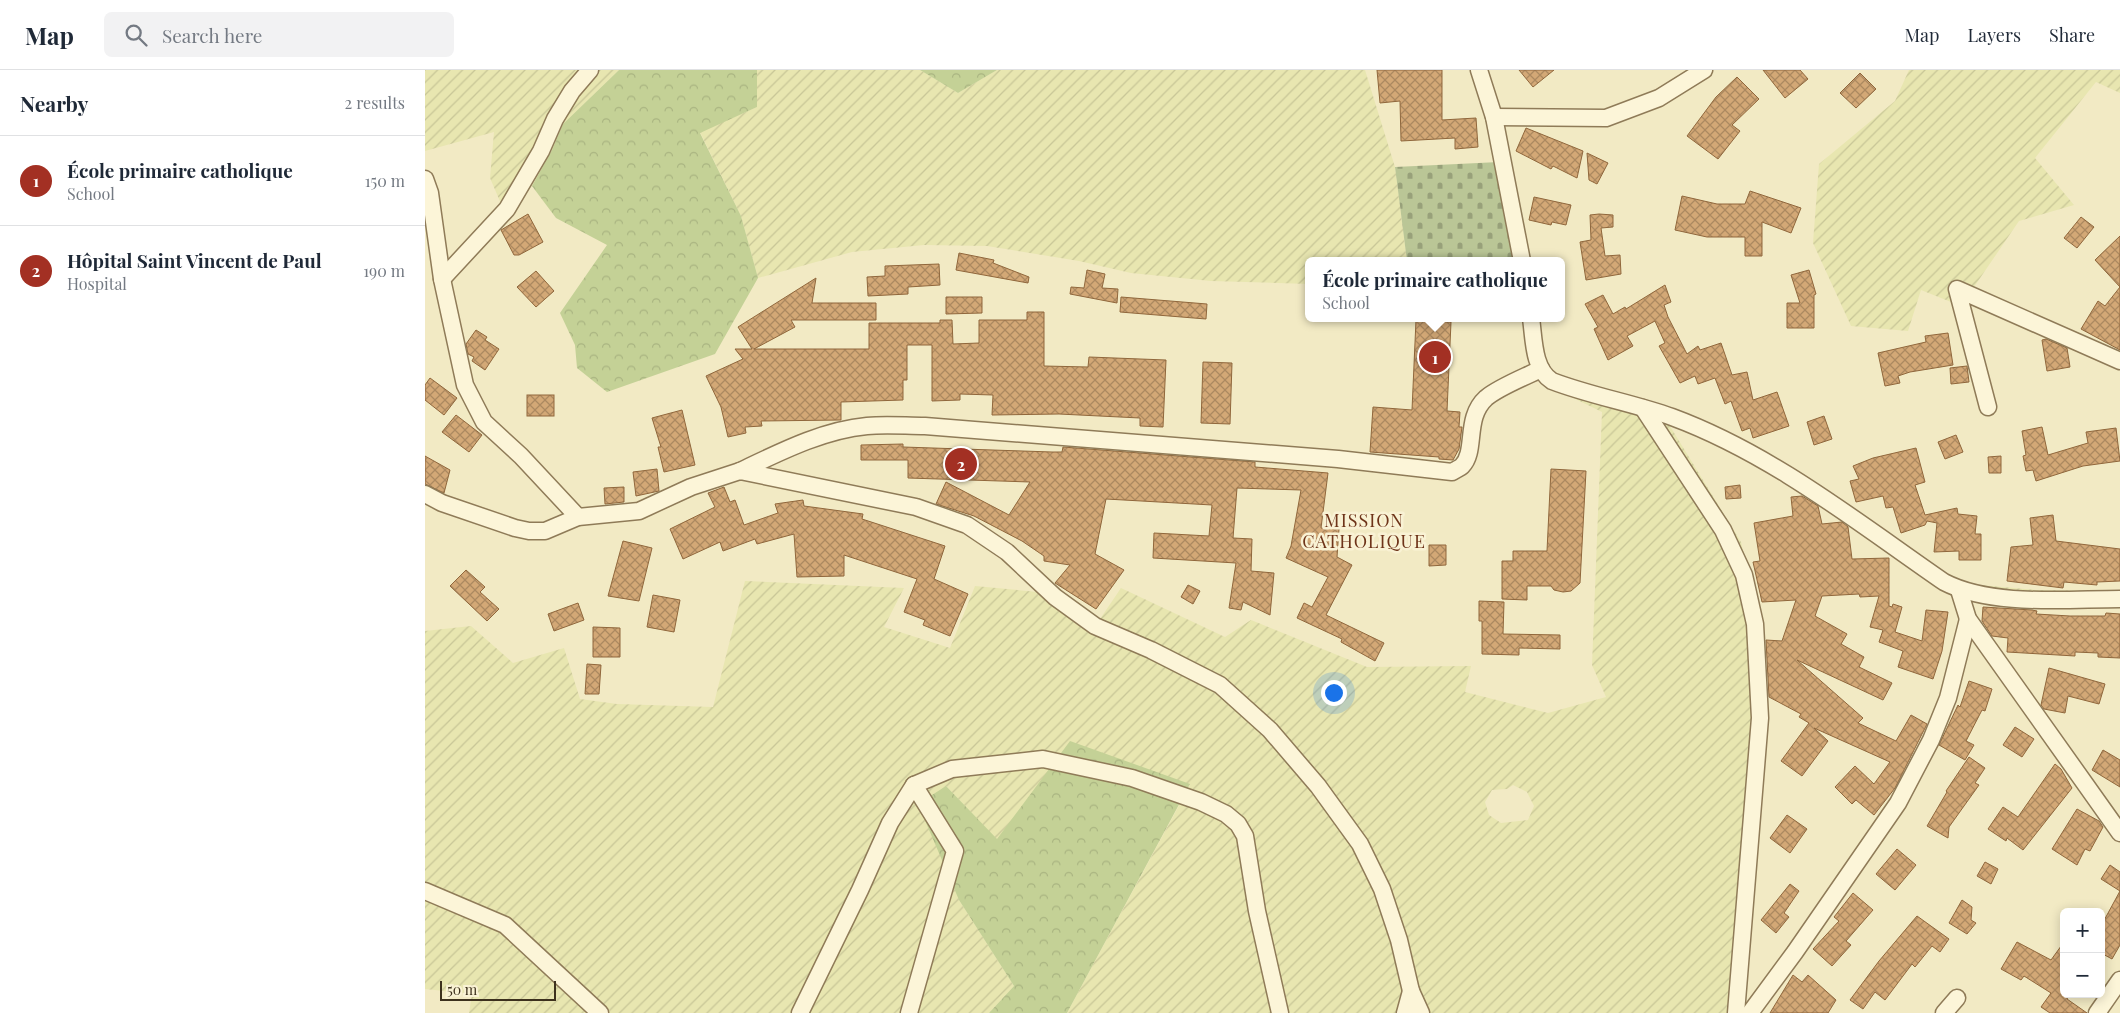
<!DOCTYPE html>
<html lang="en">
<head>
<meta charset="utf-8">
<style>
  :root { --surface:#fff; --page:#f2f2f3; --text:#1f2937; --muted:#747a83; --line:#e0e1e3; --accent:#a33023 }
  body { margin:0; font-family:"Playfair Display",serif; background:var(--page); color:var(--text) }
  .controls { position:absolute; right:15px; bottom:15px; display:grid; overflow:hidden; border-radius:8px; box-shadow:0 2px 12px #0003 }
  .controls button { width:45px; height:45px; display:grid; place-items:center; padding:0; border:0; border-bottom:1px solid var(--line); background:var(--surface); color:var(--text); font:25px sans-serif }
  .scale { position:absolute; left:15px; bottom:12px; width:116px; box-sizing:border-box; padding-left:5px; border:2px solid #3d311d; border-top:0; font-size:14px; line-height:18px; white-space:nowrap; color:#3d311d; -webkit-text-stroke:4px #f9f2d4; paint-order:stroke }
  .you { position:absolute; left:908px; top:622px; width:18px; height:18px; margin:-12px; border:4px solid #fff; border-radius:50%; background:#1a73e8; box-shadow:0 0 0 8px #1a73e833 }
  .badge { display:grid; place-items:center; width:32px; height:32px; border-radius:50%; background:var(--accent); color:#fff; font-size:16px; font-weight:700 }
  .pin { position:absolute; translate:-50% -50%; border:2px solid #fff; box-shadow:0 1px 5px #0006 }
  .popup { position:absolute; left:880px; top:187px; width:260px; height:65px; box-sizing:border-box; display:grid; place-content:center; border-radius:8px; background:var(--surface); filter:drop-shadow(0 1px 4px #0005); font-size:16px; white-space:nowrap; color:var(--muted) }
  .popup b { font-size:19px; color:var(--text) }
  .popup::after { content:''; position:absolute; left:50%; top:100%; margin-left:-10px; border:10px solid transparent; border-top-color:var(--surface) }
  .list { margin:0; padding:0; list-style:none }
  h2 { display:flex; justify-content:space-between; align-items:center; height:65px; margin:0; padding:0 20px; font-size:21px }
  h2 small { font-size:16px; font-weight:400; color:var(--muted) }
  .list li { display:grid; grid-template-columns:32px 1fr auto; gap:15px; align-items:center; box-sizing:border-box; height:90px; padding:0 20px; border-top:1px solid var(--line) }
  .list b { display:block; font-size:19px; white-space:nowrap }
  .list p { margin:0; font-size:16px; white-space:nowrap; color:var(--muted) }
  .list em { font-size:16px; font-style:normal; color:var(--muted) }
  .icon { flex:none; width:28px; height:28px; fill:none; stroke:currentColor; stroke-width:2; stroke-linecap:round; stroke-linejoin:round }
  .map { position:relative; flex:none; width:1695px; height:943px; overflow:hidden }
  header { display:flex; align-items:center; gap:30px; box-sizing:border-box; height:70px; padding:0 25px; background:var(--surface); border-bottom:1px solid var(--line) }
  header strong { font-size:24px }
  nav { display:flex; gap:28px; margin-inline-start:auto; font-size:18px }
  .search { width:350px; height:45px; background:var(--page); display:flex; align-items:center; gap:12px; box-sizing:border-box; padding:0 18px; border-radius:8px; color:var(--muted); font-size:19px }
  main { display:flex }
  aside { flex:1; background:var(--surface) }
  .map>svg:first-child { display:block }
  .farmland { fill:url(#farmland-furrows); fill-rule:evenodd }
  .forest { fill:url(#forest-crowns) }
  .cemetery { fill:url(#cemetery-stones) }
  .building { fill:url(#building-cross-hatch); stroke:#90673c }
  .lines { fill:none; stroke-linecap:round; stroke-linejoin:round }
  .minor-casing { stroke:#8f7b58; stroke-width:19 }
  .minor { stroke:#fcf5d8; stroke-width:16 }
  .labels { text-anchor:middle; stroke-width:5; stroke-linejoin:round; paint-order:stroke }
  .neighbourhood-label { font-size:18px; letter-spacing:1px; fill:#6e3419; stroke:#f9f2d4 }
</style>
</head>
<body>
<header>
<strong>Map</strong>
<div class="search"><svg class="icon" aria-label="search" viewBox="0 0 24 24"><circle cx="10" cy="10" r="6"/><path d="M15 15l6 6"/></svg>Search here</div>
<nav><a>Map</a><a>Layers</a><a>Share</a></nav>
</header>
<main>
<aside>
<h2>Nearby<small>2 results</small></h2>
<ul class="list">
<li><span class="badge">1</span><div><b>École primaire catholique</b><p>School</p></div><em>150 m</em></li>
<li><span class="badge">2</span><div><b>Hôpital Saint Vincent de Paul</b><p>Hospital</p></div><em>190 m</em></li>
</ul>
</aside>
<div class="map">
<svg width="1695" height="943" viewBox="0 0 1695 943">
  <defs>
    <pattern id="farmland-furrows" width="10" height="10" patternUnits="userSpaceOnUse" patternTransform="scale(1.25)"><rect width="10" height="10" fill="#e8e6b0"/><path d="M-1 1l2-2M0 10L10 0M9 11l2-2" fill="none" stroke="#c8c697"/></pattern>
    <pattern id="forest-crowns" width="20" height="18" patternUnits="userSpaceOnUse" patternTransform="scale(1.25)"><rect width="20" height="18" fill="#c4d196"/><path d="M2 6a3 3 0 1 1 6 0M12 15a3 3 0 1 1 6 0" fill="none" stroke="#a9b481"/></pattern>
    <pattern id="cemetery-stones" width="16" height="16" patternUnits="userSpaceOnUse" patternTransform="scale(1.25)"><rect width="16" height="16" fill="#bac696"/><path d="M2 7V4a2 2 0 0 1 4 0v3zM10 15v-3a2 2 0 0 1 4 0v3z" fill="#98a17a"/></pattern>
    <pattern id="building-cross-hatch" width="8" height="8" patternUnits="userSpaceOnUse" patternTransform="scale(1.25)"><rect width="8" height="8" fill="#d3a876"/><path d="M0 0l8 8M0 8l8-8" fill="none" stroke="#ac8960"/></pattern>
  </defs>
  <rect width="100%" height="100%" fill="#f2eac4"/>
  <g class="farmland">
    <polygon points="0,0 194,0 138,54 127,80 107,116 80,143 65,108 69,62 0,81"/>
    <polygon points="332,0 495,0 533,23 572,0 940,0 970,97 982,191 884,191 884,214 786,211 706,203 654,191 562,176 499,175 427,182 333,208 316,146 275,62 332,37"/>
    <polygon points="1484,0 1695,0 1695,23 1671,12 1610,88 1649,135 1594,151 1536,236 1496,220 1483,261 1426,256 1388,173 1394,94 1470,31"/>
    <path d="M1118,294l9,12 116,31 58,25 65,35 157,108 20,9 68,6 84,1v10l-155,-7 -179,-118 -121,-58 76,124 18,79 -18,392h-674l123,-228 -193,55 -51,-54 13,114 55,86 -25,27h-520l3,-19 -47,-5v-358l46,-5 42,37 51,-15 16,51 37,5 96,3 32,-126 159,7 -20,39 66,21 25,-62 84,8 41,25 21,-31 104,49 26,-17 116,47 104,-1 -6,26 83,21 58,-16 -14,-32 10,-253 -55,-27zM1088,715l14,7 7,14 -6,14 -27,3 -12,-8 -4,-13 7,-12 15,-1z"/>
  </g>
  <g class="forest">
    <polygon points="194,0 332,0 332,37 275,63 316,146 333,208 290,284 182,322 152,298 150,275 135,243 182,175 131,148 107,116 127,80 138,54"/>
    <polygon points="495,0 572,0 533,23"/>
    <polygon points="645,671 765,714 642,943 564,943 589,916 534,830 493,734 521,716 572,769"/>
  </g>
  <polygon class="cemetery" points="1074,92 1090,191 982,191 970,97"/>
  <g class="building">
    <polygon points="952,0 1017,0 1017,50 1051,48 1053,77 1030,79 1030,68 976,71 975,31 955,33"/>
    <polygon points="1094,0 1129,0 1108,17"/>
    <polygon points="1338,0 1375,0 1383,9 1360,28"/>
    <polygon points="1435,3 1451,19 1431,38 1415,23"/>
    <polygon points="1312,7 1334,29 1307,55 1315,61 1293,89 1262,66 1291,27"/>
    <polygon points="1101,58 1158,81 1152,108 1128,96 1126,99 1091,81"/>
    <polygon points="1162,83 1183,93 1172,114 1164,110"/>
    <polygon points="1325,121 1376,138 1366,163 1337,152 1337,186 1320,186 1320,167 1282,167 1250,160 1257,126 1292,134 1320,134"/>
    <polygon points="1109,127 1146,135 1141,155 1127,152 1126,155 1104,150"/>
    <polygon points="103,144 118,172 94,185 89,185 76,160"/>
    <polygon points="1174,144 1188,145 1188,157 1176,158 1180,186 1195,185 1196,204 1161,210 1155,172 1166,170 1165,145"/>
    <polygon points="1656,147 1669,157 1652,178 1639,168"/>
    <polygon points="1695,166 1695,217 1670,190"/>
    <polygon points="534,183 569,190 568,193 604,207 603,213 531,200"/>
    <polygon points="514,194 515,215 483,217 483,224 443,226 442,207 460,206 460,196"/>
    <polygon points="662,200 680,204 677,218 693,219 692,233 645,224 646,217 659,218"/>
    <polygon points="1384,200 1391,224 1389,225 1389,258 1362,258 1362,233 1375,233 1366,205"/>
    <polygon points="111,201 129,221 111,237 92,217"/>
    <polygon points="391,208 387,233 451,233 451,250 366,250 370,257 329,279 444,279 444,253 515,253 515,250 527,250 528,274 554,273 554,250 602,250 602,242 619,242 619,296 663,297 664,287 741,290 738,357 715,356 715,348 634,344 567,345 568,325 535,324 535,330 507,331 507,275 482,275 482,310 478,310 478,330 416,332 416,350 336,351 337,356 320,357 321,363 303,367 296,337 281,306 318,289 310,279 327,279 313,257"/>
    <polygon points="1240,215 1246,232 1239,235 1243,247 1262,284 1273,276 1275,280 1296,273 1307,305 1322,302 1328,330 1352,322 1364,356 1328,368 1325,358 1317,361 1306,331 1300,334 1290,308 1273,314 1270,306 1255,313 1234,276 1240,273 1230,251 1202,266 1208,276 1183,290 1169,259 1173,257 1160,234 1178,225 1188,244 1200,237 1201,239"/>
    <polygon points="1695,217 1695,280 1656,259 1673,231 1680,236"/>
    <polygon points="521,227 557,227 557,243 521,244"/>
    <polygon points="696,227 782,234 781,249 695,242"/>
    <polygon points="991,250 1026,252 1022,341 1035,342 1034,357 1037,357 1034,379 1028,390 1014,389 1014,387 945,382 948,337 987,340"/>
    <polygon points="51,260 62,267 60,270 74,279 60,300 47,291 49,287 43,284 41,274"/>
    <polygon points="1523,263 1528,295 1485,302 1473,306 1475,313 1460,316 1453,283 1501,272 1500,266"/>
    <polygon points="1621,269 1642,278 1645,297 1622,301 1617,270"/>
    <polygon points="778,292 807,293 805,354 776,353"/>
    <polygon points="1542,296 1544,312 1526,314 1525,298"/>
    <polygon points="5,308 32,328 19,345 0,330 0,315"/>
    <rect x="102" y="325" width="27" height="21"/>
    <polygon points="257,340 270,395 239,402 233,377 236,377 227,348"/>
    <polygon points="31,345 57,365 44,382 17,362"/>
    <polygon points="1399,346 1407,369 1389,375 1382,352"/>
    <polygon points="1617,357 1623,385 1663,373 1661,362 1691,358 1695,391 1658,396 1611,411 1608,400 1601,401 1598,386 1601,385 1597,361"/>
    <polygon points="1531,365 1538,382 1520,389 1513,372"/>
    <polygon points="478,374 478,377 627,382 637,382 638,377 830,392 830,397 903,403 896,458 914,459 912,487 927,495 901,545 959,573 950,591 916,572 917,569 872,548 879,533 887,537 903,507 861,488 866,476 876,420 812,418 808,468 827,469 826,501 849,503 845,545 818,532 816,540 804,538 811,493 728,488 729,463 784,466 787,435 681,429 670,484 699,500 671,539 630,513 645,495 619,491 619,486 597,471 549,446 511,434 521,412 584,445 605,412 483,408 483,390 436,390 436,375"/>
    <polygon points="1491,378 1500,412 1490,415 1500,445 1532,438 1533,444 1552,446 1550,464 1556,464 1556,490 1534,490 1534,481 1509,482 1512,453 1502,451 1500,455 1476,463 1468,437 1461,438 1458,426 1431,432 1425,411 1434,409 1428,396 1448,388"/>
    <polygon points="0,386 25,400 19,423 0,414"/>
    <polygon points="1576,386 1576,403 1564,403 1563,387"/>
    <polygon points="232,399 234,421 211,426 208,402"/>
    <polygon points="1126,399 1161,401 1155,513 1146,521 1138,522 1129,520 1126,516 1102,516 1102,530 1077,529 1077,491 1088,491 1088,481 1122,481"/>
    <polygon points="1315,415 1316,428 1301,429 1300,417"/>
    <polygon points="199,417 199,432 180,434 179,418"/>
    <polygon points="299,417 305,432 310,430 319,455 353,443 350,434 378,430 379,436 438,444 437,449 520,476 509,509 543,524 525,566 498,555 500,550 479,542 492,509 419,485 419,506 372,507 369,464 332,474 330,469 298,481 295,472 258,489 245,459 290,437 283,423"/>
    <polygon points="1377,426 1393,436 1397,454 1417,452 1423,457 1427,489 1464,488 1464,536 1467,537 1468,534 1477,537 1470,562 1497,571 1501,540 1523,542 1517,581 1508,609 1473,597 1478,581 1454,572 1458,560 1445,557 1454,526 1435,527 1434,524 1397,526 1390,546 1422,564 1416,574 1439,587 1434,597 1467,613 1458,630 1372,590 1438,648 1433,653 1471,671 1486,645 1502,654 1470,718 1449,745 1431,730 1427,734 1410,717 1430,696 1449,714 1465,692 1389,658 1403,671 1377,706 1356,691 1384,653 1374,647 1376,644 1344,627 1341,570 1357,571 1371,530 1337,532 1328,492 1335,491 1329,453 1368,446 1366,427"/>
    <polygon points="1628,445 1631,471 1695,479 1695,511 1672,512 1672,515 1639,512 1638,518 1582,511 1586,477 1608,475 1605,448"/>
    <polygon points="198,471 227,478 214,531 183,526"/>
    <polygon points="1004,475 1021,475 1021,495 1004,496"/>
    <polygon points="41,500 60,517 55,522 74,539 62,551 25,516"/>
    <polygon points="763,515 775,521 768,534 756,527"/>
    <polygon points="228,525 255,530 249,562 222,557"/>
    <polygon points="1054,531 1079,532 1078,564 1135,565 1135,579 1094,578 1094,585 1057,584 1057,551 1054,551"/>
    <polygon points="153,533 159,550 129,561 123,544"/>
    <polygon points="1558,537 1607,540 1612,541 1611,544 1645,546 1680,546 1681,543 1695,544 1695,588 1673,587 1673,583 1650,582 1650,586 1582,582 1583,568 1567,566 1557,551"/>
    <polygon points="168,557 195,558 195,587 168,587"/>
    <polygon points="162,594 176,595 174,624 160,624"/>
    <polygon points="1624,598 1680,614 1674,634 1643,626 1640,643 1619,639 1616,635"/>
    <polygon points="1544,611 1567,619 1560,641 1557,640 1541,671 1549,675 1540,690 1514,675 1533,635 1535,637"/>
    <polygon points="1590,657 1609,669 1597,687 1578,675"/>
    <polygon points="1678,680 1695,690 1695,717 1667,700"/>
    <polygon points="1544,687 1560,698 1550,713 1554,715 1524,757 1523,768 1502,756 1522,722 1521,721"/>
    <polygon points="1630,694 1636,699 1647,718 1598,780 1582,768 1581,771 1563,759 1578,737 1593,747"/>
    <polygon points="1652,739 1674,751 1678,757 1665,781 1660,779 1652,795 1627,779"/>
    <polygon points="1362,745 1382,759 1365,783 1345,768"/>
    <polygon points="1472,779 1491,795 1470,820 1451,804"/>
    <polygon points="1560,792 1573,799 1566,814 1552,806"/>
    <polygon points="1685,795 1695,802 1695,875 1687,889 1676,883 1676,856 1695,821 1676,809"/>
    <polygon points="1365,814 1374,821 1359,843 1364,847 1351,863 1336,850"/>
    <polygon points="1428,823 1448,840 1421,871 1426,875 1407,896 1388,879 1414,851 1409,847"/>
    <polygon points="1537,830 1547,837 1546,850 1551,853 1542,864 1524,853"/>
    <polygon points="1492,846 1524,869 1515,882 1507,876 1490,897 1487,894 1460,930 1450,922 1438,939 1425,930 1454,891"/>
    <polygon points="1592,872 1626,890 1639,872 1639,924 1645,924 1642,929 1662,943 1625,943 1616,937 1626,923 1599,906 1596,910 1576,899"/>
    <polygon points="1368,905 1377,912 1383,905 1411,930 1403,943 1345,943"/>
  </g>
  <g class="lines">
    <g class="minor-casing">
      <g id="minor">
        <polyline points="1054,0 1069,47 1097,191"/>
        <polyline points="1069,47 1181,48 1234,28 1279,0"/>
        <polyline points="0,109 5,123 17,209 40,315 59,352 96,386 153,447"/>
        <polyline points="17,209 82,139 116,81 130,49 147,21 165,0"/>
        <path d="M1106,248c3,21 2,51 21,63 39,15 81,22 120,36 100,37 185,105 272,165 48,25 123,17 176,17"/>
        <polyline points="1563,337 1532,219 1695,291"/>
        <polyline points="1218,338 1298,460 1319,505 1330,554 1335,648 1311,943"/>
        <path d="M315,401c40,-19 83,-41 127,-45 19,-2 39,0 58,0l413,33 114,13c3,-2 8,-4 10,-6 15,-15 2,-48 24,-68 13,-11 39,-21 55,-29"/>
        <polyline points="0,424 17,433 90,458 104,461 120,461 153,447 214,441 266,417 315,401 491,437 542,455 582,482 630,527 670,556 726,580 795,615 845,660 893,716 935,774 957,819 974,870 986,921 996,943"/>
        <polyline points="1534,520 1543,549 1695,763"/>
        <polyline points="0,821 80,855 175,943"/>
        <polyline points="375,943 435,820 465,753 489,715 527,699 618,689 707,708 776,732 801,744 813,754 820,766 832,841 855,943"/>
        <polyline points="484,943 530,781 489,715"/>
        <polyline points="980,943 986,921"/>
        <polyline points="1325,943 1370,882 1473,733 1506,670 1523,628 1543,549"/>
        <polyline points="1519,943 1532,928"/>
        <polyline points="1672,943 1695,910"/>
      </g>
    </g>
    <use href="#minor" class="minor"/>
  </g>
  <g class="labels">
    <g class="neighbourhood-label">
      <text x="939" y="457">MISSION<tspan x="939" dy="21">CATHOLIQUE</tspan></text>
    </g>
  </g>
</svg>
<div class="controls">
<button>+</button>
<button>−</button>
</div>
<div class="scale">50 m</div>
<div class="you"></div>
<div class="pin badge" style="left:1010px;top:287px">1</div>
<div class="popup"><b>École primaire catholique</b>School</div>
<div class="pin badge" style="left:536px;top:394px">2</div>
</div>
</main>
</body>
</html>
